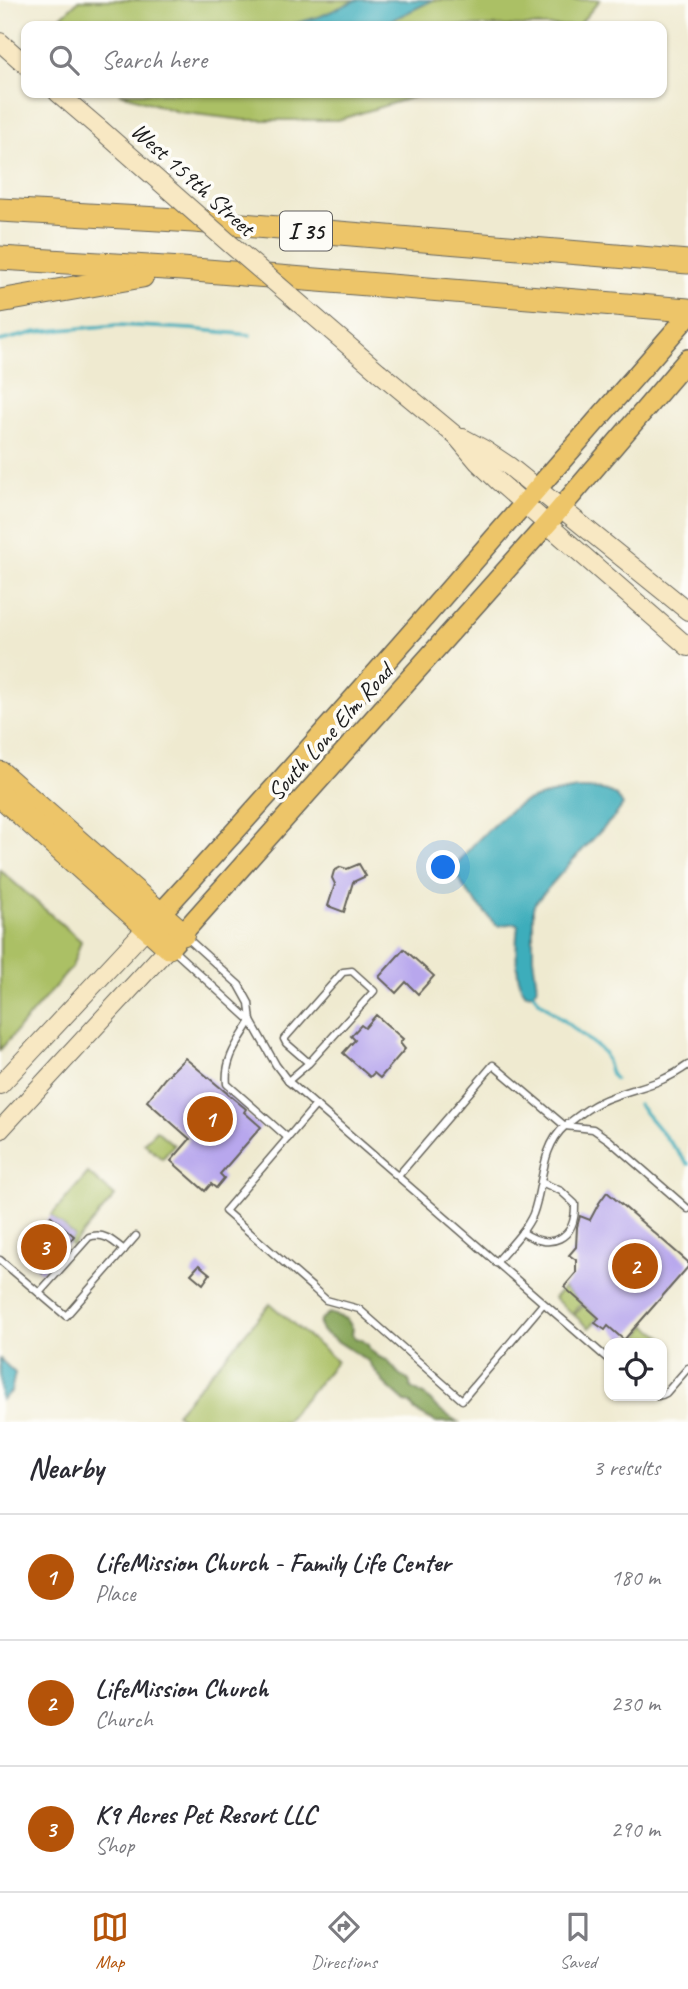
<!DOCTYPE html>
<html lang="en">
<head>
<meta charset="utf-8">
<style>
  :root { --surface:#fff; --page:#f7f7f7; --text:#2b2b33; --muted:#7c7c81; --line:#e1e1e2; --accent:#b45309 }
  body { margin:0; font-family:Caveat,sans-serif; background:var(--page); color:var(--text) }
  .controls { position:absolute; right:21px; bottom:21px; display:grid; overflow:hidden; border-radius:14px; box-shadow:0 2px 5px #0004 }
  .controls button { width:63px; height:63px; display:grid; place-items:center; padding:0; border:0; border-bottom:2px solid var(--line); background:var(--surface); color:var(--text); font:35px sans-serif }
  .you { position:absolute; left:444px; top:868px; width:24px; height:24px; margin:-18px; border:5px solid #fff; border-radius:50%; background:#1a73e8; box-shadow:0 0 0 10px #1a73e833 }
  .badge { display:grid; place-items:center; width:46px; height:46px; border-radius:50%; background:var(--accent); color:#fff; font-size:23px; font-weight:700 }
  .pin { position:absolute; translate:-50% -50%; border:4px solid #fff; box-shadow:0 2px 7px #0006 }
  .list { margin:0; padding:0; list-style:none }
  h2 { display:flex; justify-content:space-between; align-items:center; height:91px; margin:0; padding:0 28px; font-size:30px }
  h2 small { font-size:23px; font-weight:400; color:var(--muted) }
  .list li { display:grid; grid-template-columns:46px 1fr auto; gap:21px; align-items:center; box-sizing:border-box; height:126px; padding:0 28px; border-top:2px solid var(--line) }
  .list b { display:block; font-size:26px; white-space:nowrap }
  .list p { margin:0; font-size:23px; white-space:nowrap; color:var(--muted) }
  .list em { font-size:23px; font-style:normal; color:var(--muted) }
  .icon { flex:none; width:38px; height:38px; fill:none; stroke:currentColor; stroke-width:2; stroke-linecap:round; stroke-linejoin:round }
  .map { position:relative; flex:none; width:688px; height:1422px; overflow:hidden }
  .search { position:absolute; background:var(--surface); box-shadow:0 2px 5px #0004; left:21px; right:21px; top:21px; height:77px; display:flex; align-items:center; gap:18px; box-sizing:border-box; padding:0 24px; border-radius:14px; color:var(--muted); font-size:26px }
  .sheet { height:469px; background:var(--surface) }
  nav { display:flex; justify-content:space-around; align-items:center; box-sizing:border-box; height:98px; border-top:2px solid var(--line); background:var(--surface); font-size:19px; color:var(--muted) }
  nav a { display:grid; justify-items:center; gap:4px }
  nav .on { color:var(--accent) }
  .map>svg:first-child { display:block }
  .green { fill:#abc065; stroke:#646e40; stroke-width:2 }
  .forest { fill:#88a65a; stroke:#52613b; stroke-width:2 }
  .water { fill:#3eadbb; stroke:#2d646c; stroke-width:2 }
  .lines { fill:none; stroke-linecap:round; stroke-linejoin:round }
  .stream { stroke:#3eadbb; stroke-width:3.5 }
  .building { fill:#b8a7ed }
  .lane-casing { stroke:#66645b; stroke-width:9 }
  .secondary-casing { stroke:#66645b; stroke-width:20 }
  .primary-casing { stroke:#66645b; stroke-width:22 }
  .highway-casing { stroke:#66645b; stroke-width:25 }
  .lane { stroke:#fff; stroke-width:6 }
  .secondary { stroke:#f8e8c3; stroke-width:18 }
  .primary { stroke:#edc569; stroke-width:19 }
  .highway { stroke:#edc569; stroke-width:23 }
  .secondary-bridge-casing { stroke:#66645b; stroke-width:20; stroke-linecap:butt }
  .secondary-bridge { stroke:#f8e8c3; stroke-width:18 }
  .labels { text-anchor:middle; stroke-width:7; stroke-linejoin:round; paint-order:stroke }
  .shield { fill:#fdfcf7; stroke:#605f5e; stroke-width:2 }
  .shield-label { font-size:23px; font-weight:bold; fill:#1c1c1c }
  .street-label { font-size:24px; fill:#1c1c1c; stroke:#fdfcf7 }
</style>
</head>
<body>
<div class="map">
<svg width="688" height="1422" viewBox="0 0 688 1422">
  <rect width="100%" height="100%" fill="#fdfcf7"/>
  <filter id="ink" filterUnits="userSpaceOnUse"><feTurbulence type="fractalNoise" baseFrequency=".0143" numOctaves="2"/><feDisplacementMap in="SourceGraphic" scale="14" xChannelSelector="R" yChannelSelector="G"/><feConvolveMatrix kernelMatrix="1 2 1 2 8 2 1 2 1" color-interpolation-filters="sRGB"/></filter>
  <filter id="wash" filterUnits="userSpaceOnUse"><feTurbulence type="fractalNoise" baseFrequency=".00686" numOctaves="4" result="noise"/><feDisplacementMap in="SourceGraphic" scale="28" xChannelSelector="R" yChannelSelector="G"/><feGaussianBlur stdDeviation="1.57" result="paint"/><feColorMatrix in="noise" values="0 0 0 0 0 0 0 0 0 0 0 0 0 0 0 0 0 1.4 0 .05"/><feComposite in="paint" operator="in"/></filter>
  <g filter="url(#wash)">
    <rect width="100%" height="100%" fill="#efead0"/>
    <g class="green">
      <polygon points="79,0 600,0 578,26 51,26"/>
      <polygon points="120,93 119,93 426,93 338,120 244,120 178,112"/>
      <polygon points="0,870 81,941 72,967 0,1050"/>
      <polygon points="156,1130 174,1145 162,1159 144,1143"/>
      <polygon points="88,1173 115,1196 72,1246 69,1243 74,1236 51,1216"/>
      <polygon points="564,1287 582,1303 572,1314 554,1298"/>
      <polygon points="270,1304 337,1361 285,1422 186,1422 176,1413"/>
      <polygon points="584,1305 599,1318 589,1328 574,1315"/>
      <polygon points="646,1325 664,1338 662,1344 648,1343 639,1336"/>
    </g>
    <polygon class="forest" points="329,1313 347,1319 353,1329 352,1334 355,1338 362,1340 368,1345 370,1350 379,1357 387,1360 399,1374 409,1381 411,1387 428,1398 439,1410 458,1422 436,1422 415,1411 410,1403 405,1402 384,1383 368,1361 323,1332 319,1325 320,1320"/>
    <g class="water">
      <polygon points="356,0 433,0 380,26 287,26 321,16"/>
      <path d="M577,789c18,0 37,-2 46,16l-8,11 -43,45 -37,42 -2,5v49l4,30 -4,6 -7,1c-12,-12 -10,-53 -8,-69l-3,-2 -17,3 -3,-2 -28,-32 -13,-21c4,-15 55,-63 70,-69 16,-7 36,-10 53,-13z"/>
      <polygon points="0,1359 15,1373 11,1392 1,1400"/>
    </g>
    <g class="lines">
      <g class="stream">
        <polyline points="0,341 37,332 117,325 191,329 250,335"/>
        <polyline points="533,993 539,1001 604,1052 611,1074 615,1079"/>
        <polyline points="638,1104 688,1164"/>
      </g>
    </g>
    <g id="blocks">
      <g class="building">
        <polygon points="359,864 366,876 353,882 344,912 328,906 335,884 332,878 334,871 341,867 347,869"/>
        <polygon points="404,949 434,976 418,994 406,982 396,993 379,977"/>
        <polygon points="376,1015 403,1039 400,1043 405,1049 380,1078 374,1073 370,1077 343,1053 355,1040 351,1036 361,1025 365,1028"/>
        <polygon points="185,1058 246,1109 244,1112 261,1127 220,1174 224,1178 216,1188 211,1184 205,1191 171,1161 190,1139 147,1101 165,1078"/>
        <polygon points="607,1192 688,1262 688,1267 624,1340 608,1326 605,1330 595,1323 599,1318 564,1287 576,1273 576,1260 569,1255 576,1247 577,1227 580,1216 590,1220 599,1203"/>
        <polygon points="51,1216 74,1236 54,1261 58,1264 51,1271 47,1267 42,1273 19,1253"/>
        <polygon points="199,1265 210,1274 203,1284 191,1274"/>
      </g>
    </g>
  </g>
  <g filter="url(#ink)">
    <use href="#blocks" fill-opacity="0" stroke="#66645b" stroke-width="2"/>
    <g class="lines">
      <g class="lane-casing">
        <g id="lane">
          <polyline points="185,936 239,985 249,1003 251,1021 276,1065 288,1081 609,1360"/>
          <polyline points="172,949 251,1021"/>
          <path d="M251,1021c-12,20 -27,38 -24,63l61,54"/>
          <path d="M688,1065c-26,19 -47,21 -76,32 -18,6 -33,18 -47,29l28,3 16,11 79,69"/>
          <polyline points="288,1081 309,1063 374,991 352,971 343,972 284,1039 286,1043 309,1063"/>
          <polyline points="316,1105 225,1211 313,1288 326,1300 359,1309 462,1400 543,1304"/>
          <path d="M398,1176l95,-111 72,61c-25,22 -21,59 -32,88 -8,18 -24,33 -37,49"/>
          <path d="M522,1232c28,19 54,8 53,-28l-14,-13 -20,-9"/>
          <polyline points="0,1260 66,1316 136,1236"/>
          <path d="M39,1293l50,-56c15,-5 24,4 35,13"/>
          <polyline points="662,1395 666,1393 688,1368"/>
          <polyline points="656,1396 658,1396"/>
        </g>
      </g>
      <g class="secondary-casing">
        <g id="secondary">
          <polyline points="0,42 26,65"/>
          <polyline points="58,93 100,129"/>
          <polyline points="379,372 456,436 478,462 499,482 688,647"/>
          <polyline points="463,438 485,450 509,466 688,611"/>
          <polyline points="0,1085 155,919"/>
          <polyline points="0,1130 169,947"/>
        </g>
      </g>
      <g class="primary-casing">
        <g id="primary">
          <path d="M161,913c179,-196 352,-397 527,-597"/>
          <polyline points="173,944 548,523 688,359"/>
        </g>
      </g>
      <g class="highway-casing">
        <g id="highway">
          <polyline points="0,210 194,221 688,262"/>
          <polyline points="0,258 182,269 688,310"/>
          <polyline points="0,301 142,276"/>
          <polyline points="0,773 183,934"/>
          <polyline points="0,795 169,947"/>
        </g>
      </g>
      <use href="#lane" class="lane"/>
      <use href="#secondary" class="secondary"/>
      <use href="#primary" class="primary"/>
      <use href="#highway" class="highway"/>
      <g class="secondary-bridge-casing">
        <polyline id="secondary-bridge" points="100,129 229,243 379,372"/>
      </g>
      <use href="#secondary-bridge" class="secondary-bridge"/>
    </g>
  </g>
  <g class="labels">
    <rect class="shield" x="280" y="211.5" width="52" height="39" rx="5"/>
    <g class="shield-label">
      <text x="306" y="239">I 35</text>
    </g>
    <g class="street-label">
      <text transform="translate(193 179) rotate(42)" y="8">West 159th Street</text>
      <text transform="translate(330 732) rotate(-48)" y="8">South Lone Elm Road</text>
    </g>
  </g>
</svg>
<div class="controls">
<button><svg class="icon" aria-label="locate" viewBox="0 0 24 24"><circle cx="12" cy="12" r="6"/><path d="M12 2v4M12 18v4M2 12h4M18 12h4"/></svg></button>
</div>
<div class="you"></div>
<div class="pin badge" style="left:210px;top:1119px">1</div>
<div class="pin badge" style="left:635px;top:1266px">2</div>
<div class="pin badge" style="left:44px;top:1247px">3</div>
<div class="search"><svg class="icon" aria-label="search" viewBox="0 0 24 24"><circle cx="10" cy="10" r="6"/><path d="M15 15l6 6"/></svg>Search here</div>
</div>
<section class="sheet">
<h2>Nearby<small>3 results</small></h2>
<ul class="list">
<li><span class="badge">1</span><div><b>LifeMission Church - Family Life Center</b><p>Place</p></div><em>180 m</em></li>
<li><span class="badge">2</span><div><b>LifeMission Church</b><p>Church</p></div><em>230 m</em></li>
<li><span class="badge">3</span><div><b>K9 Acres Pet Resort LLC</b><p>Shop</p></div><em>290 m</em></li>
</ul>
</section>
<nav>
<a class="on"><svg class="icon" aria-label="map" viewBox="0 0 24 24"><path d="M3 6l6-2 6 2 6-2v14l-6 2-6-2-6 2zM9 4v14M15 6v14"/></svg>Map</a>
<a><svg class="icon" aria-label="directions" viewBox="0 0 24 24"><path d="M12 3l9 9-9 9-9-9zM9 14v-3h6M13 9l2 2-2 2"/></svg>Directions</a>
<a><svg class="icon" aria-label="saved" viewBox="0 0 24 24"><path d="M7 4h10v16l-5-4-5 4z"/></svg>Saved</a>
</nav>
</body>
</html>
